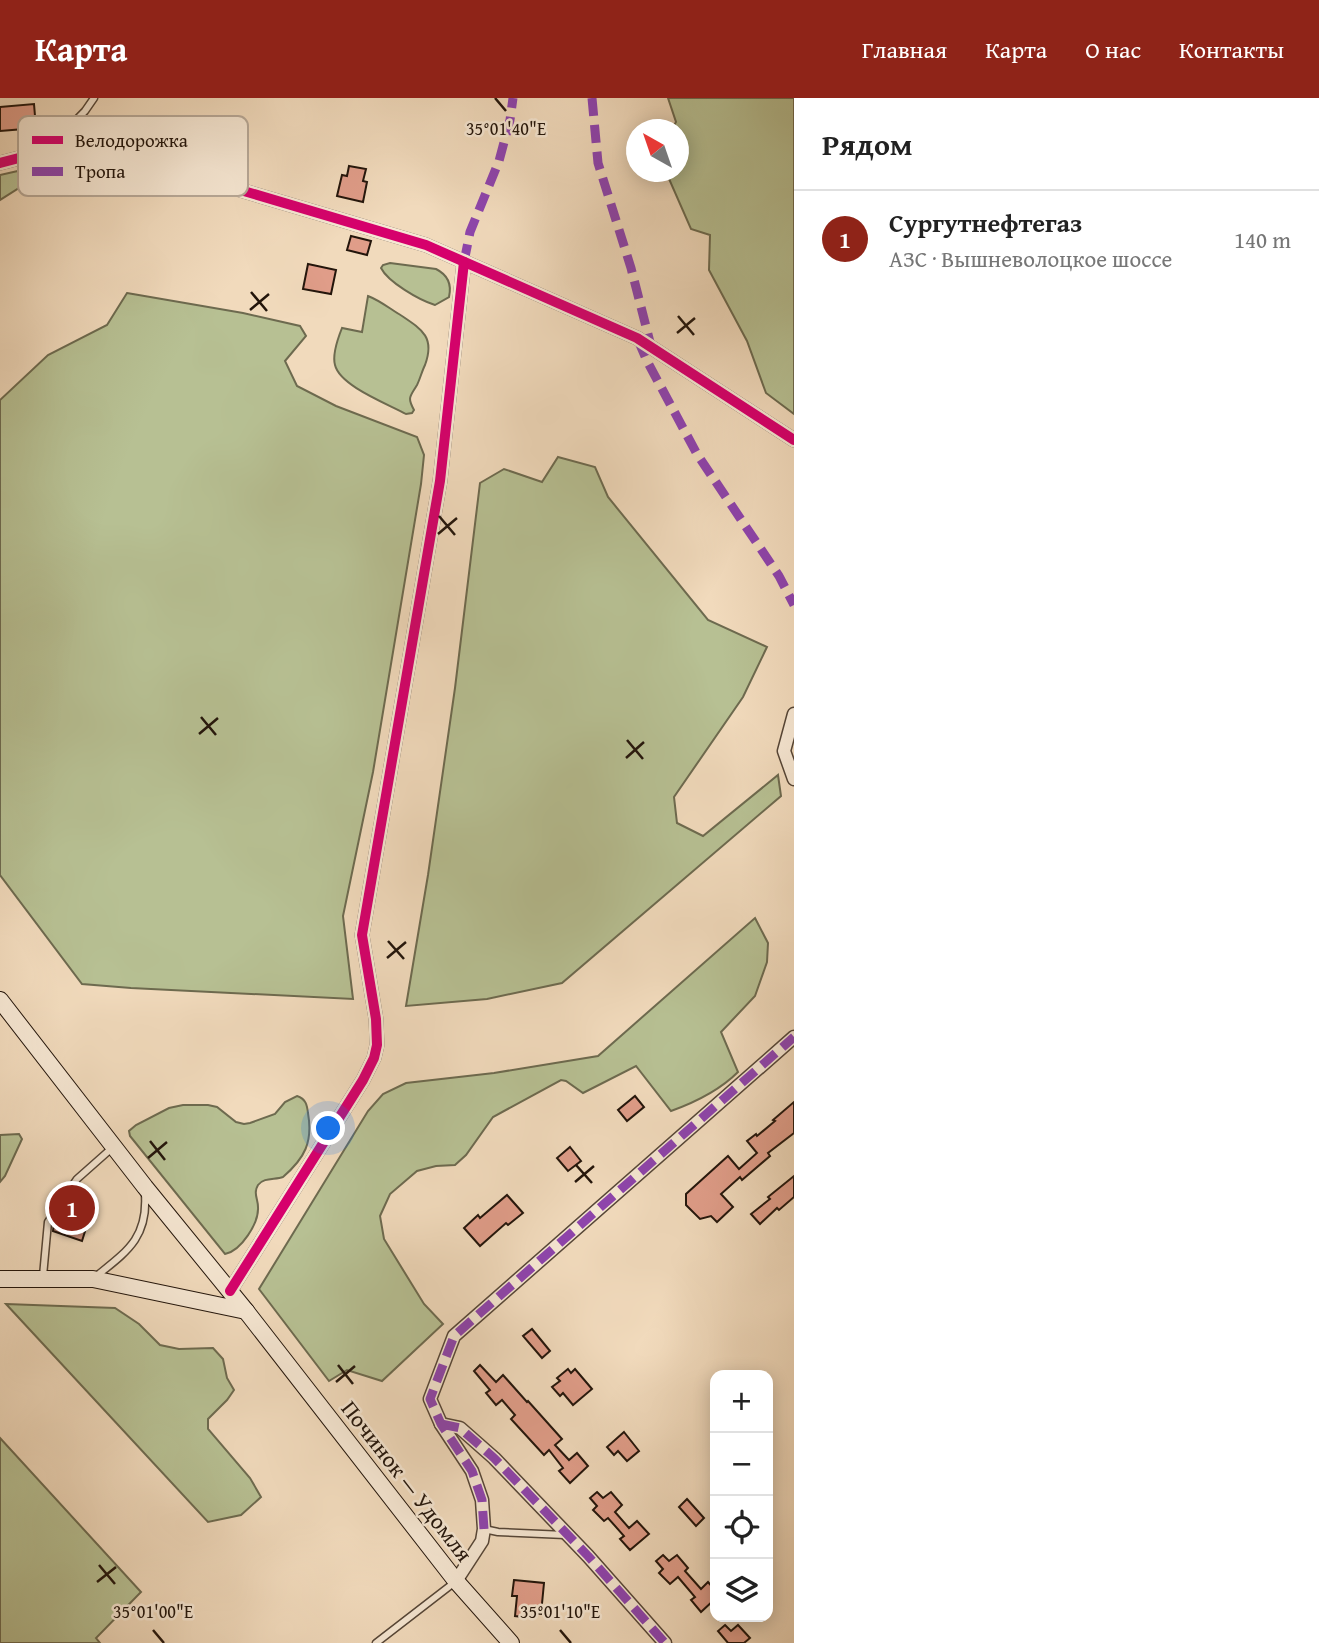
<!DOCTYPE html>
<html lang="ru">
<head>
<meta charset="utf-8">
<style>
  :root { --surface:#fff; --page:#f6f6f6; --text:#222; --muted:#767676; --line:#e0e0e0; --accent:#8f2418 }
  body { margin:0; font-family:"Gentium Book Plus",serif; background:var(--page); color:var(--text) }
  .controls { position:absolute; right:21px; bottom:21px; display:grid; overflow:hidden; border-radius:14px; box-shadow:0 4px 18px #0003 }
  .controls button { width:63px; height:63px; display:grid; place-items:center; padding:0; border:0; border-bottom:2px solid var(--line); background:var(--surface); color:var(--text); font:35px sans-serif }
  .compass { position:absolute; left:626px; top:21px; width:63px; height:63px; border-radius:50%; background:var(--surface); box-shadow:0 4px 18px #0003; rotate:320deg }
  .you { position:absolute; left:329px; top:1031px; width:24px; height:24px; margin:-18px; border:5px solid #fff; border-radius:50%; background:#1a73e8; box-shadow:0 0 0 10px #1a73e833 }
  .badge { display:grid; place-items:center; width:46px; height:46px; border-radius:50%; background:var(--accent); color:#fff; font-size:23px; font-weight:700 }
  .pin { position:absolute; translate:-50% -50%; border:4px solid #fff; box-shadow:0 2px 7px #0006 }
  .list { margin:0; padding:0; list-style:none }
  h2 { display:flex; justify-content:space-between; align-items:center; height:91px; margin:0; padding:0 28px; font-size:30px }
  h2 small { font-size:23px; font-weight:400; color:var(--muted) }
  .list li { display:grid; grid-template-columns:46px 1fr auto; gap:21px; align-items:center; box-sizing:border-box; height:98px; padding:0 28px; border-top:2px solid var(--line) }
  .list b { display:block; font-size:26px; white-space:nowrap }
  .list p { margin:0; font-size:23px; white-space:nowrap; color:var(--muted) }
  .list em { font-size:23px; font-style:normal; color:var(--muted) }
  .icon { flex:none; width:38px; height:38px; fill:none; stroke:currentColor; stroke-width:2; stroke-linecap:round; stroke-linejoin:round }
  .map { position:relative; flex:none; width:794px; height:1545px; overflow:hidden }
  header { display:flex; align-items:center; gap:42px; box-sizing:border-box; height:98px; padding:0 35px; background:var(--accent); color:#fff }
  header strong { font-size:33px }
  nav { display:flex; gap:38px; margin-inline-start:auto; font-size:24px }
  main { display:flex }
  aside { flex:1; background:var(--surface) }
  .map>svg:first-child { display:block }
  .green { fill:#b7c093; stroke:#6d6a4f; stroke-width:2 }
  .building { fill:#e09d89; stroke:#23150b; stroke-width:2 }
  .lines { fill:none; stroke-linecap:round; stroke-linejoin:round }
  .service-casing { stroke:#564637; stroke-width:9 }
  .minor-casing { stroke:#564637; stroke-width:15 }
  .secondary-casing { stroke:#23150b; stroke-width:18 }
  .service { stroke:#f6e7d3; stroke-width:6 }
  .minor { stroke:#f6e7d3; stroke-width:12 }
  .secondary { stroke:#f6e7d3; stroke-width:16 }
  .quiet { stroke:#8e44ad; stroke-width:9; stroke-dasharray:18 9; stroke-linecap:butt }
  .cycleway-casing { stroke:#f6e7d3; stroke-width:15 }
  .cycleway { stroke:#d6006c; stroke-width:10 }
  .ticks { fill:none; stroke:#23150b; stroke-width:2.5 }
  .labels { text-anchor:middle; stroke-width:5; stroke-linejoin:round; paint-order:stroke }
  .street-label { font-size:23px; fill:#23150b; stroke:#f6e7d3 }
  .key { fill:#f6e7d3; stroke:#b7a897; stroke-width:2 }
  .key-label { font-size:19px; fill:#23150b }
  .ticks-label { font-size:18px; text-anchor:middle; fill:#23150b; stroke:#f6e7d3; stroke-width:5; stroke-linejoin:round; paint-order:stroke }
</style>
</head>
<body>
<header>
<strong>Карта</strong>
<nav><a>Главная</a><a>Карта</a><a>О нас</a><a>Контакты</a></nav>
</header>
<main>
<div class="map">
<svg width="794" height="1545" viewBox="0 0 794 1545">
  <rect width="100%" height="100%" fill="#f1dabc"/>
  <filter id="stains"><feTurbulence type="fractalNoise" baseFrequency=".00286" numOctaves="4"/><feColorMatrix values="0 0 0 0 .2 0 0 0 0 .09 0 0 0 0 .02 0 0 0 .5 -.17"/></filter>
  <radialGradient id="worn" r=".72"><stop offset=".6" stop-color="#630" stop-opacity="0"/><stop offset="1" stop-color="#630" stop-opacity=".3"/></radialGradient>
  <g class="green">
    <polygon points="668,0 794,0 794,316 766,295 747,243 709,172 710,137 691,131 666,74 678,74 678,32 672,31 676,24"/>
    <polygon points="31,70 22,88 0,102 0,77"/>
    <path d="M390,165l46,6c12,6 16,15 13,28l-14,8c-16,-5 -47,-23 -54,-37l2,-3z"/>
    <polygon points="127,195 243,215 300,228 306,238 285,263 297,288 336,308 417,339 424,357 421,386 373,674 343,818 353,901 131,890 82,886 0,777 0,302 48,257 107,227"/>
    <path d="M368,198c13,5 22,13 34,20 21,14 33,22 23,49 -3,6 -5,14 -8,20 -7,12 -10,12 -3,25l-2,3 -6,1c-18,-10 -66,-28 -71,-49 -3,-11 3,-27 7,-37l20,4z"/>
    <polygon points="558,359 595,369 608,399 708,522 767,549 743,599 674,699 677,725 703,738 778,677 781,698 562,885 487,901 406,908 428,777 455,590 480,385 504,371 542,384"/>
    <path d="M755,820l13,25 -1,19 -12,34 -34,36 17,40c-19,19 -42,30 -67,39l-35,-45 -53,27 -17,-12 -5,-1 -68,37 -27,38 -11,10 -19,1 -19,5 -27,23 -10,22 4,23 40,65 19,20 -61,57 -35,-11 -18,11 -70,-92 109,-178 15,-17 23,-11 88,-10 104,-17z"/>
    <path d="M297,998c9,3 10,9 11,17 5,29 -3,45 -25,64 -8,3 -19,0 -25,8 -5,8 0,14 0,22 1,16 -17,44 -33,47l-95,-118 -1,-5 7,-6 33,-17 14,-3h25l9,2 19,15 8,2 6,-1 25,-9 10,-12z"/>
    <polygon points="19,1036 22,1041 5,1078 0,1084 0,1037"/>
    <polygon points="6,1206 115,1210 139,1226 160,1247 179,1251 213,1250 223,1261 227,1280 234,1292 227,1302 208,1321 208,1331 250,1380 261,1399 241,1417 208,1424"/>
    <polygon points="0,1340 141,1494 96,1540 100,1545 0,1545"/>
  </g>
  <g class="building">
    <polygon points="34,6 36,30 0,33 0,9"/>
    <polygon points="349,68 366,71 363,83 367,84 363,104 337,98 342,77 347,78"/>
    <polygon points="351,138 371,143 367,157 347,152"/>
    <polygon points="308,166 336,172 331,196 303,191"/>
    <polygon points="635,998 644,1009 627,1023 618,1012"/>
    <polygon points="794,1004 794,1035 768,1055 770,1058 742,1082 740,1079 721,1096 733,1109 717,1124 711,1118 700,1121 686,1107 686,1096 728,1058 739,1071 757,1055 747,1043 756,1036 757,1038 775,1023 773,1022"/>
    <polygon points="570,1049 581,1063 568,1073 557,1060"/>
    <polygon points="794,1078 794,1099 779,1112 777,1110 760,1126 751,1116 770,1101 768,1099"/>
    <polygon points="507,1097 523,1115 508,1127 506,1125 480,1148 464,1130 478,1117 480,1120"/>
    <polygon points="59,1118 87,1127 82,1143 53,1133 54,1126"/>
    <polygon points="532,1231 550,1253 542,1260 523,1238"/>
    <polygon points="480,1267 496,1284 503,1277 527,1304 528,1303 562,1341 555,1347 569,1362 577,1355 588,1368 570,1385 559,1373 563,1370 549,1352 544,1357 511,1321 515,1317 502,1302 496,1307 486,1295 490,1292 474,1273"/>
    <polygon points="568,1271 571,1275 575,1271 592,1291 573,1307 563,1295 560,1298 552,1289 560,1283 557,1280"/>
    <polygon points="624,1334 639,1353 627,1363 618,1353 614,1357 607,1349"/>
    <polygon points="597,1394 603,1400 611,1394 622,1407 615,1414 629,1430 637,1423 649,1436 630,1452 620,1441 624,1438 608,1420 604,1423 593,1412 597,1408 590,1400"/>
    <polygon points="687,1401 704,1420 696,1428 679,1409"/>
    <polygon points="663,1457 669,1463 677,1457 688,1470 685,1473 701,1491 708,1484 715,1492 715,1501 701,1514 691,1502 695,1499 678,1479 670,1486 659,1475 663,1471 656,1463"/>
    <polygon points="514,1482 544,1485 541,1516 533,1515 532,1520 515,1518 517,1498 512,1498"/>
    <polygon points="725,1527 731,1533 738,1527 750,1540 744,1545 728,1545 718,1533"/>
  </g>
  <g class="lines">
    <g class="service-casing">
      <g id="service">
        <polyline points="46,53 85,13 94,0"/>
        <polyline points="43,1178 48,1124 77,1081 112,1050"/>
        <path d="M94,1180c32,-26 54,-39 51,-84"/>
        <polyline points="484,1431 498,1434 565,1437"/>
        <polyline points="376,1545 455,1484"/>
      </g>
    </g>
    <g class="minor-casing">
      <g id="minor">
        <polyline points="0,65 46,53 93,55 220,86 426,147 637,240 794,342"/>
        <polyline points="794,616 784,653 794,681"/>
        <polyline points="230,1193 363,982 374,960 377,947 376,921 362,837 440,383 464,164"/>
        <polyline points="441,1326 460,1330 494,1360 588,1458 665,1545"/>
        <polyline points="456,1483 482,1443 484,1431 482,1402 472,1373 441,1326 430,1301 454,1238 794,939"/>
      </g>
    </g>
    <g class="secondary-casing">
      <g id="secondary">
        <polyline points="0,902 145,1089 246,1213 456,1483 511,1545"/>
        <polyline points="0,1181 93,1181 246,1213"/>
      </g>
    </g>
    <use href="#service" class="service"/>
    <use href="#minor" class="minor"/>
    <use href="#secondary" class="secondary"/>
    <g class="quiet">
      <polyline points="592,0 598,65 631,170 651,248"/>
      <polyline points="464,164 470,134 499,63 510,22 513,0"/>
      <polyline points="638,242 647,263 697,356 779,478 794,507"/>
      <polyline points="441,1326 460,1330 494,1360 588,1458 665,1545"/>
      <polyline points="484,1431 482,1402 472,1373 441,1326 430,1301 454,1238 794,939"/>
    </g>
    <g class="cycleway-casing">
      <g id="cycleway">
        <polyline points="0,65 46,53 93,55 220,86 426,147 637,240 794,342"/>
        <polyline points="230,1193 363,982 374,960 377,947 376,921 362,837 440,383 464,164"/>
      </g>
    </g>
    <use href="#cycleway" class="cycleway"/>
  </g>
  <path class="ticks" d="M495,0l11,13M251,194l16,19M250,212l19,-16M678,218l16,19M677,235l18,-15M439,418l16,19M438,436l19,-16M201,619l15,18M199,636l19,-16M627,642l16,19M626,660l18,-16M388,843l16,18M387,860l19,-16M150,1043l15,19M148,1060l19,-16M576,1067l16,18M575,1084l19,-16M338,1267l15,19M336,1284l19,-16M99,1467l16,19M97,1484l19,-15M153,1532l11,13M560,1532l11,13"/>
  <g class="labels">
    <g class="street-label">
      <text transform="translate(407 1383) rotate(52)" y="8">Починок — Удомля</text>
    </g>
  </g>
  <rect x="18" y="18" width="230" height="80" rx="10" class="key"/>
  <rect x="32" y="38" width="31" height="8" fill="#d6006c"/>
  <rect x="32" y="69" width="31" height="9" fill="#8e44ad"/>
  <g class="key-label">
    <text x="75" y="49">Велодорожка</text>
    <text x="75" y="80">Тропа</text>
  </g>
  <g class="ticks-label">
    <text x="506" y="37">35°01'40"E</text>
    <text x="153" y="1520">35°01'00"E</text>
    <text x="560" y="1520">35°01'10"E</text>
  </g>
  <rect width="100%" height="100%" filter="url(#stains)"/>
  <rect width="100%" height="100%" fill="url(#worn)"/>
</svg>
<div class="controls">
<button>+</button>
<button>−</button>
<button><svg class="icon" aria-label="locate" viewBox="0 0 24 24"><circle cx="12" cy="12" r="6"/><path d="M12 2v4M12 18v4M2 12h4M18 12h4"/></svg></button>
<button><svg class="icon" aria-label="layers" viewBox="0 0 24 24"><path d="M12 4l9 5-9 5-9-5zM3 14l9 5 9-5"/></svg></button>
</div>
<svg class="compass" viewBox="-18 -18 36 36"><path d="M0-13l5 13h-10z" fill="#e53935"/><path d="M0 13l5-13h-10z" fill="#767676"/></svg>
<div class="you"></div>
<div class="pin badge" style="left:72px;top:1110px">1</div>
</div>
<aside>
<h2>Рядом<small></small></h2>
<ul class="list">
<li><span class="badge">1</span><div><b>Сургутнефтегаз</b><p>АЗС · Вышневолоцкое шоссе</p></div><em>140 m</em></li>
</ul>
</aside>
</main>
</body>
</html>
